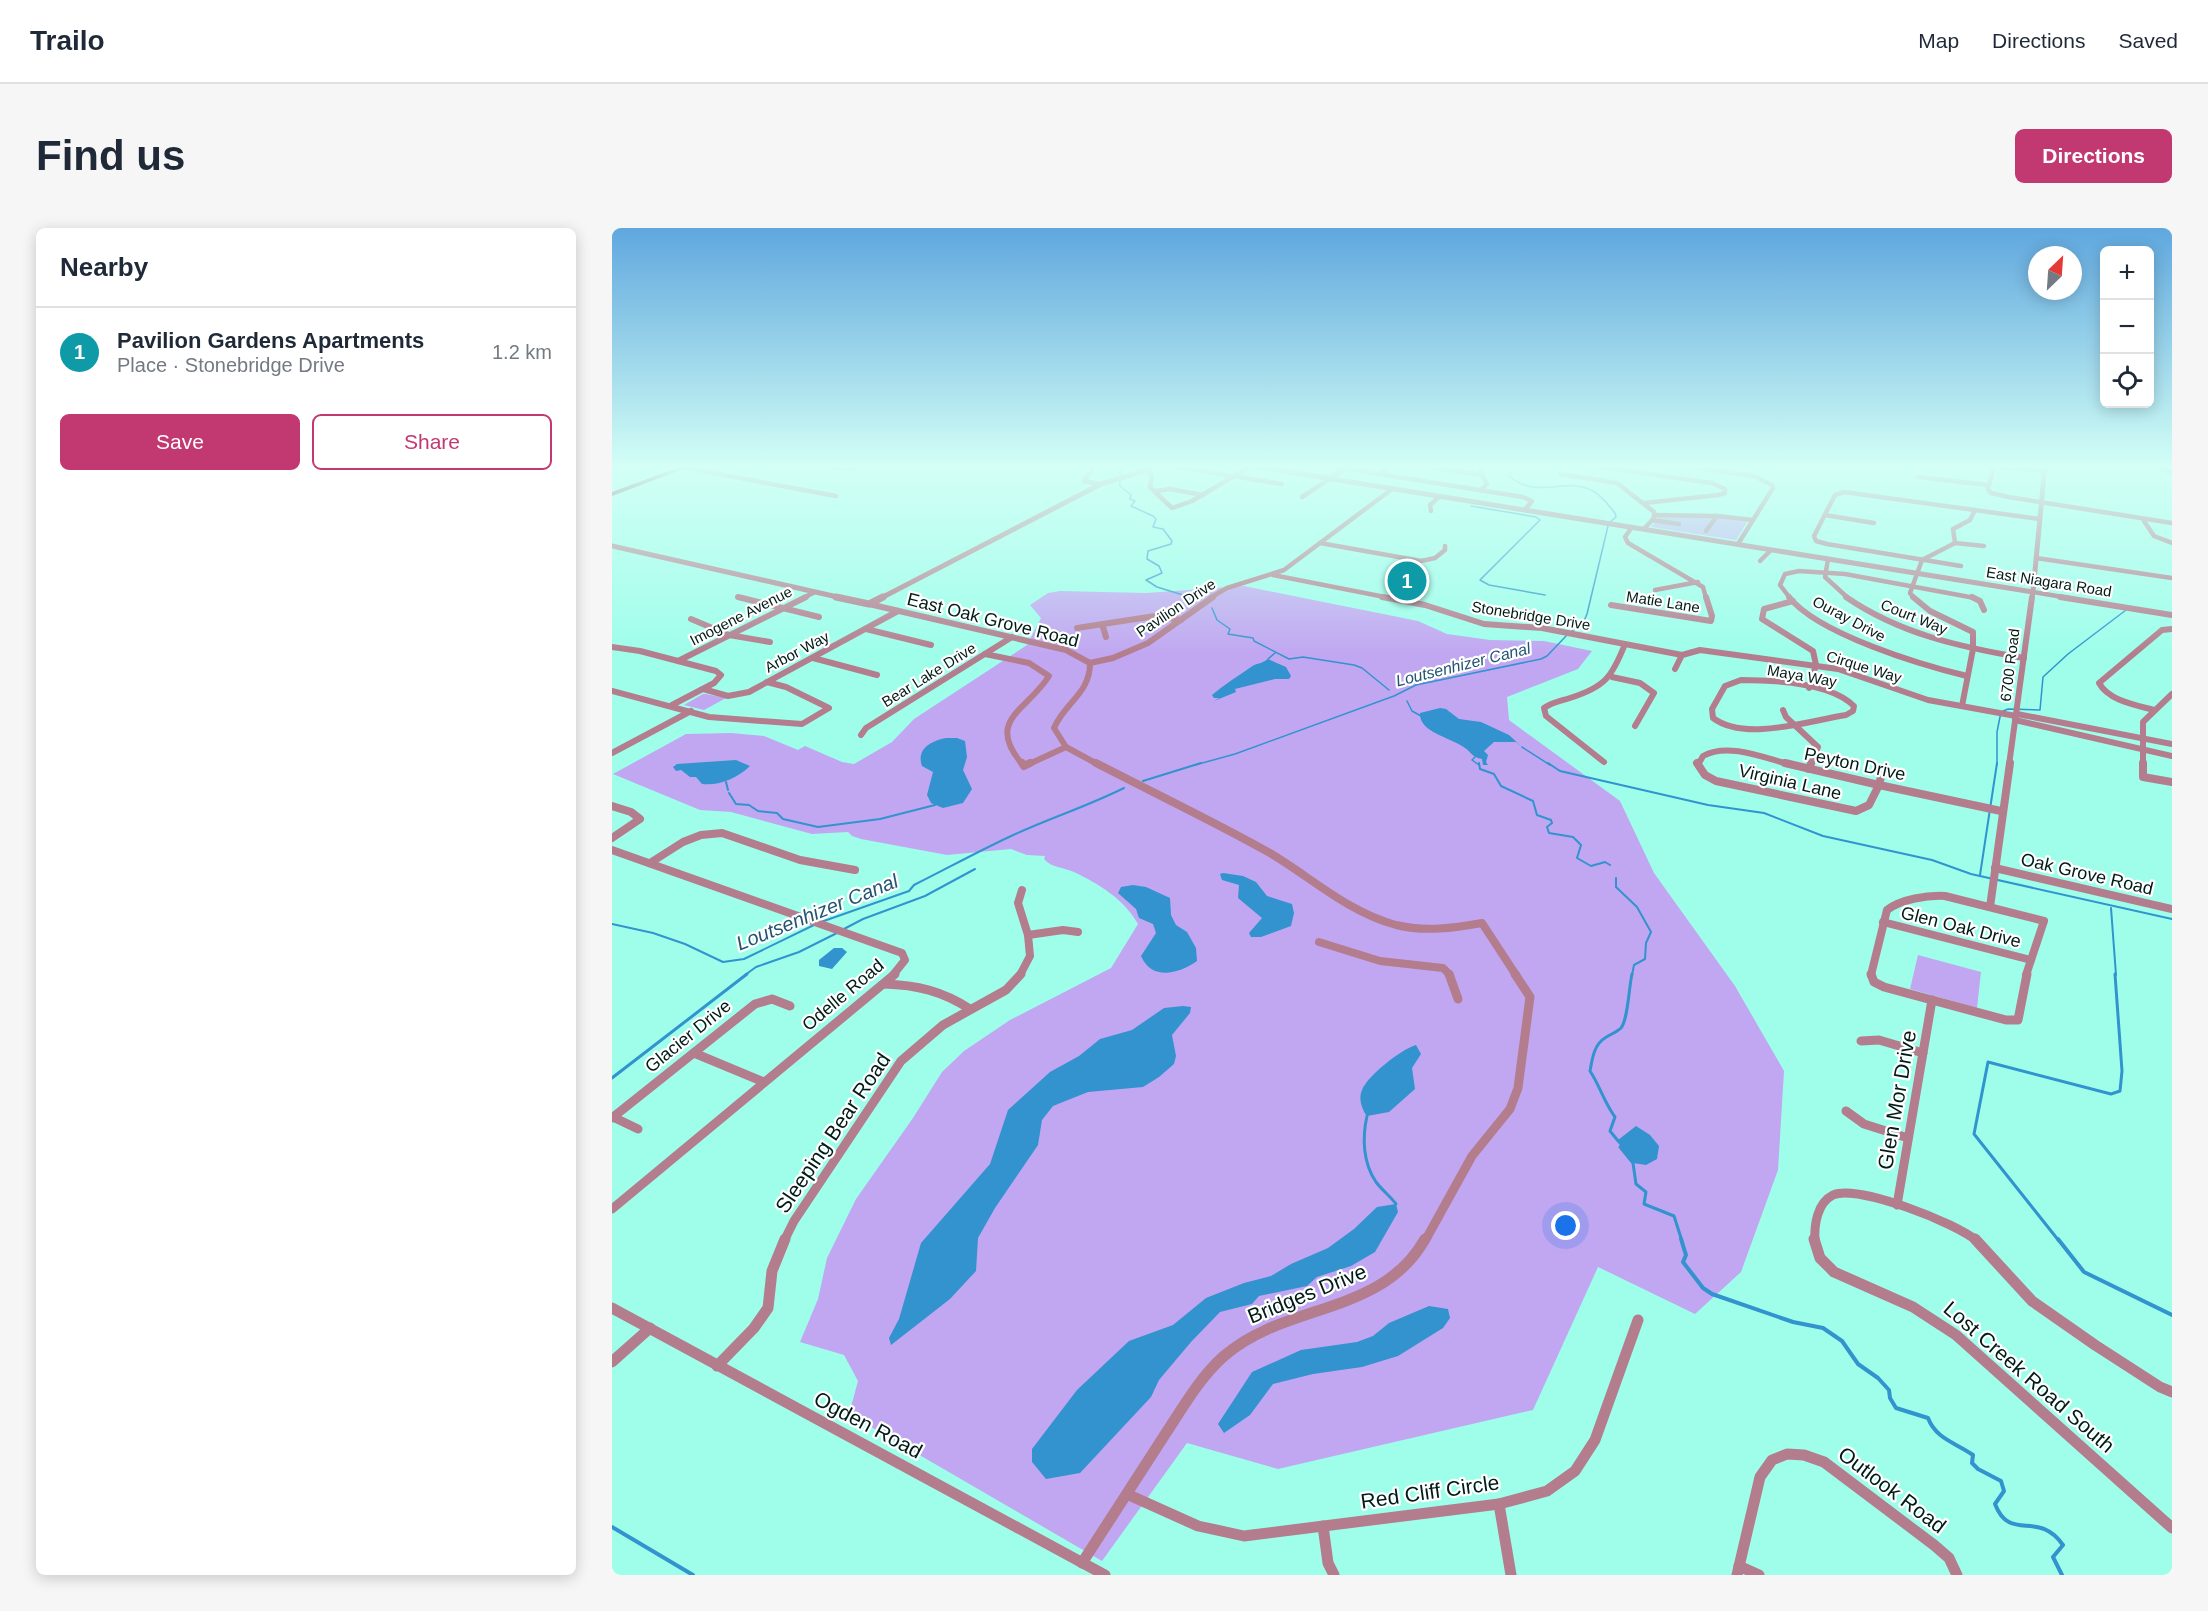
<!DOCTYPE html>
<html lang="en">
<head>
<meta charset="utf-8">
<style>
  :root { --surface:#fff; --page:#f6f6f7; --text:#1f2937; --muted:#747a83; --line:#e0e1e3; --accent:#c23870 }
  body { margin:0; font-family:Helvetica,sans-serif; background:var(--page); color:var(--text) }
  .controls { position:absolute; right:18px; top:18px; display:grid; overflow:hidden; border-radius:9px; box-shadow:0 3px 15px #0003 }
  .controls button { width:54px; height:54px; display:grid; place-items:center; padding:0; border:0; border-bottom:2px solid var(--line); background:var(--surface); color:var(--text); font:30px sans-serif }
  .compass { position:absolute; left:1416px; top:18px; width:54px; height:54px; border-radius:50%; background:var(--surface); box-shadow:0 3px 15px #0003; rotate:25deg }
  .you { position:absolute; left:954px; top:998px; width:21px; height:21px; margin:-15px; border:4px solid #fff; border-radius:50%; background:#1a73e8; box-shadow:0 0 0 9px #1a73e833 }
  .badge { display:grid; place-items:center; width:39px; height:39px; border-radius:50%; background:var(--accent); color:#fff; font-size:20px; font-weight:700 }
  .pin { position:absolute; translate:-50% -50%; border:3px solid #fff; box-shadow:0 2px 6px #0006 }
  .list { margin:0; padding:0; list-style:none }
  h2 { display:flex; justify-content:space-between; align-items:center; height:78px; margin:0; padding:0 24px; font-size:26px }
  h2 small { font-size:20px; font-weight:400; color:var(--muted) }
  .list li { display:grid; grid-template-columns:39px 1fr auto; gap:18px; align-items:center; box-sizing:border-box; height:90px; padding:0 24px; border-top:2px solid var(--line) }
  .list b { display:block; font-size:22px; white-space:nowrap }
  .list p { margin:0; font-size:20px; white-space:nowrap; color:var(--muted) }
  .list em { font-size:20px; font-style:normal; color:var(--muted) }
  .actions { display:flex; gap:12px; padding:18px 24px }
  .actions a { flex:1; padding:14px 0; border:2px solid var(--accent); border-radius:9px; text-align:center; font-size:21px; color:var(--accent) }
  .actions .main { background:var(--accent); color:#fff }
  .icon { flex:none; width:33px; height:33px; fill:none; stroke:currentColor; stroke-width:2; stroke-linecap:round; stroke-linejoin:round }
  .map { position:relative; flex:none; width:1560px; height:1347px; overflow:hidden; border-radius:9px }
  header { display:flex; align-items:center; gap:36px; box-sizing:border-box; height:84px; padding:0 30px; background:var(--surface); border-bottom:2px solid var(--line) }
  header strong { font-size:28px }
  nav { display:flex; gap:33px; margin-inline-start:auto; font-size:21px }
  .intro { display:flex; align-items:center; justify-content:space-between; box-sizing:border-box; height:144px; padding:0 36px }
  h1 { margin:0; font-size:42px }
  .button { padding:15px 27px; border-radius:9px; background:var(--accent); color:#fff; font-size:21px; font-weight:700 }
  main { display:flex; gap:36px; padding:0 36px }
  aside { flex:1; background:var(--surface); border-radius:9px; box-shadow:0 3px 15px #0003 }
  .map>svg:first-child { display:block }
  .green { fill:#c1a7f1 }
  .water { fill:#3293ce }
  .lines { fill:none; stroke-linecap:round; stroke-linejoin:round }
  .stream-far3 { stroke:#3293ce; stroke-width:1.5 }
  .stream-far2 { stroke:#3293ce; stroke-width:2 }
  .stream-far1 { stroke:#3293ce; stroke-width:3 }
  .stream { stroke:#3293ce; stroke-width:4 }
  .minor-far4 { stroke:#b37d8d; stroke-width:4.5 }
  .minor-far3 { stroke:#b37d8d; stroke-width:6 }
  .minor-far2 { stroke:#b37d8d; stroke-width:8 }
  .minor-far1 { stroke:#b37d8d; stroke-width:9 }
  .minor { stroke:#b37d8d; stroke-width:11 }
  .tertiary-far1 { stroke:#b37d8d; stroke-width:5 }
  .tertiary { stroke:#b37d8d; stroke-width:7 }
  .trunk { fill:#6a0e38; fill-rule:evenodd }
  .labels { text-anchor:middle; stroke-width:4.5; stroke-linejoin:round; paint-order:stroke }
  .far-street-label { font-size:15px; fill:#001c17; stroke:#fff }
  .far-water-label { font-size:16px; font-style:italic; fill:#235473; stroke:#fff }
  .street-label { font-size:18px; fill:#001c17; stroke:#fff }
  .water-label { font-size:20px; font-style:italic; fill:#235473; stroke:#fff }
  .near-street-label { font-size:21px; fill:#001c17; stroke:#fff }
</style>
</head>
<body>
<header>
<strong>Trailo</strong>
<nav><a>Map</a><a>Directions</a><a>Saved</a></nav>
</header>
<div class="intro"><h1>Find us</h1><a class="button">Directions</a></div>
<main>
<aside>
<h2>Nearby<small></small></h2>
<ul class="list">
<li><span class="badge" style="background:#0f9aa8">1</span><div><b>Pavilion Gardens Apartments</b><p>Place · Stonebridge Drive</p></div><em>1.2 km</em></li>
</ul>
<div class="actions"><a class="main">Save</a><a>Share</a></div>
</aside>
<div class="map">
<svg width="1560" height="1347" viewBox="0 0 1560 1347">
  <rect width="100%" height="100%" fill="#9efeea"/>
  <g class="green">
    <polygon points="1047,288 1100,289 1135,294 1124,312 1039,299"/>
    <path d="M632,358l174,35 29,13 43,6 54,1 48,10 -14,18 -71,28 2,23 111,81 34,72 81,113 49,85 -6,99 -37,102 -46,42 -97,-47 -65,143 -255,59 -91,-26 -85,118 -253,-147 9,-33 -14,-26 -44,-13 18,-43 9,-41 29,-59 57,-81 29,-46 22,-21 46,-31 101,-52 27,-44c-14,-25 -39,-40 -64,-52 -11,-5 -22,-4 -30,-13l1,-3 -18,-1 -16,-6 -64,6 -86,-16 -9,-3 -4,-4 -36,2 -81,-22 -31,-2 -87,-36 73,-40 45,-1 33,3 34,14 7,-4 37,16 12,2 38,-22 22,-23 113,-74 14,-27 -11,-13 18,-12 12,-2 86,2z"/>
    <polygon points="91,466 94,466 114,470 92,482 72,477"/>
    <polygon points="1306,727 1369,744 1365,780 1298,761"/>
  </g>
  <g class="water">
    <path d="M656,431l18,8 5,9 -2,3h-14l-40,10 1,3 -22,9 5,-3h-5l-2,-3c13,-11 26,-19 39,-28 5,-4 11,-3 17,-8z"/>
    <path d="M828,480l6,1 13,10 22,3 28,13 13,12 -6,-5h-22l-10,9 4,4 -2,7 2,3h-5l-1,-6c-10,-1 -12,-9 -20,-13 -13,-9 -43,-14 -42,-33z"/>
    <path d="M334,510h11l8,3 2,16 -4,13 9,19 -9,14 -20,5 -12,-5 -4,-8 6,-23 -11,-6c-6,-17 9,-25 24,-28z"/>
    <path d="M124,532l14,6c-13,12 -30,20 -48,18l-6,-7h-6l-9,-7 -5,1 -3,-4 4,-3z"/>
    <polygon points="611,645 631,648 644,654 655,668 680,676 682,685 679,698 649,709 639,709 637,705 650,690 626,670 627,657 610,652 608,646"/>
    <path d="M521,657l13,2 24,11 1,17 5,10 11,7 9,16 1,13c-19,13 -45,20 -56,-5l15,-23 -3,-9 -14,-6 -3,-9 -18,-16 3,-6z"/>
    <polygon points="222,720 230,720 235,724 220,741 207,738 207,732"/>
    <polygon points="571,778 579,779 578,785 560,807 564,828 562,836 547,849 531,859 476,864 441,878 430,892 426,917 383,980 366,1010 364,1043 338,1071 279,1117 277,1110 287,1091 309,1015 378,936 396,882 438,844 467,828 488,811 520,802 552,780"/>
    <path d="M804,817l5,9 -9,14 3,21 -26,23 -22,4c-5,-6 -9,-18 -5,-26 6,-15 40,-41 54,-45z"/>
    <polygon points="1024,898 1038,907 1047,918 1045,931 1034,937 1021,935 1009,922 1006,912"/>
    <polygon points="784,976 786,984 763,1024 739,1038 705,1049 695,1058 647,1068 640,1076 608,1084 579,1114 547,1152 539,1169 468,1245 434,1251 420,1234 420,1221 465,1162 517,1113 561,1097 594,1070 632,1055 659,1048 679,1036 716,1020 742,1001 765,979"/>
    <polygon points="817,1078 836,1081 838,1090 831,1100 786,1128 750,1139 701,1146 661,1156 638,1187 612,1205 606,1196 640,1144 689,1122 745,1114 761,1108 777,1095"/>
  </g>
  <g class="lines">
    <g class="stream-far3">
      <polyline points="506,237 511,241 507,245 510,248"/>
      <path d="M902,237l-5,11c28,24 53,1 82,14 10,4 17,15 24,23l1,4 -6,5"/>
      <polyline points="508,251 508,258 519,267 518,271 523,273 519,278 541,288 544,291 541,299 551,301 560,313 559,316 536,323 535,331 547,338 550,345 534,352 545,359 571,367 573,374 577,375"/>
      <polyline points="859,278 924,289 928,292 868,352 877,357 933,367"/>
      <polyline points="600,380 605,392 618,401 616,406 641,410 642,413 677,431 691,429 742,437 750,440 777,462"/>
      <polyline points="959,404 972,393 975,386 996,298"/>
      <polyline points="656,431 663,425"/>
      <polyline points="795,473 800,483 809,488"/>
      <polyline points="910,519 938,537"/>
      <polyline points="864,528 860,532 867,537"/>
      <polyline points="583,537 623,526 782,468 804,457 929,431 935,428 955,407"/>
      <polyline points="1385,537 1385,504 1389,484 1396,481 1428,482 1431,449 1456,426 1514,382"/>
    </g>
    <g class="stream-far2">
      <polyline points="867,535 868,541 882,546 889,558 921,573 925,587 939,592 940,595 935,599 937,605 961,609 969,617 965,630 979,638 993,634 998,637"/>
      <polyline points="936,535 948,543 1096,577 1152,585 1211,608 1320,632 1359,646 1560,691"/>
      <polyline points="531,553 589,535"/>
      <polyline points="114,554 116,562"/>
      <polyline points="117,565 124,576 137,577 146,583 165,585 171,591 206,599 268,591 323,577"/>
      <polyline points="1368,647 1385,535"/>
      <polyline points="1004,650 1004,659 1025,679 1039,704 1034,715 1033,731 1022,737 1020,747"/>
      <polyline points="1499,680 1504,747"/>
      <path d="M209,694l88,-31 5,-6c32,-16 63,-33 95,-48 38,-18 77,-30 115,-49"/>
      <polyline points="0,696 41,705 73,716 111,734 132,731 204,696"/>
      <polyline points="230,702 251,691 313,668 363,641"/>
      <polyline points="133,747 144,739 187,724 225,705"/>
    </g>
    <g class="stream-far1">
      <polyline points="0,850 135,746"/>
      <path d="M755,888c-5,22 -4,47 9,66 6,8 14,14 20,22"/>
      <path d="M1007,914l-9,-11 5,-14c-11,-15 -15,-31 -25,-46 2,-11 4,-27 15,-33 4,-3 12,-6 16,-10 7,-8 8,-42 11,-54"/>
      <polyline points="1008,919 1021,935 1024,956 1034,964 1032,976 1062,988 1070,1013"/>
      <polyline points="1447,1013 1362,906 1376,834 1499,866 1508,863 1510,843 1503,746"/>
    </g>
    <g class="stream">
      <path d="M1069,1011l5,16 -3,7 20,26 9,6 81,28 30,6 19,13 16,23 20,14 11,12 1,8 6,10 32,10c8,21 28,25 45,37l-1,8 6,6 23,12 3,10 -9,13c15,39 43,5 68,41l-10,12 9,18"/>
      <polyline points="1446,1011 1472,1044 1560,1087"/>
      <polyline points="0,1299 81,1347"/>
    </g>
    <g class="minor-far4">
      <polyline points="58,237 224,268"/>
      <polyline points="183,237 244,241"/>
      <polyline points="480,237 480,242 472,253 489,256"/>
      <polyline points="553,237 670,256"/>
      <polyline points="711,237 911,269 920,273 913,282"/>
      <polyline points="802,237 870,247"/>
      <polyline points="1065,237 1142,248 1160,257 1161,260 1126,316"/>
      <polyline points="1540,237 1560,245"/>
      <polyline points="988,239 1100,255 1113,261 1113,265 1106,267 1032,275"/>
      <polyline points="533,243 540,247 538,259 560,280 580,273 639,238"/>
      <polyline points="1433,243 1386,239 1381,241 1376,261 1379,265 1397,269 1560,295"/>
      <polyline points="767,246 780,237"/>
      <polyline points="948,246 1005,255 1042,284 1042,290 1032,301"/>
      <polyline points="1306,249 1376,257"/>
      <polyline points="869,262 875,256 868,243 873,237"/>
      <polyline points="544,263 558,261 591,267"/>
      <polyline points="690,269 734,240"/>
      <polyline points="819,283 818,277 828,268"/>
      <polyline points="1043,287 1105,288 1141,292"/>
      <polyline points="1213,287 1262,295"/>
      <polyline points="1040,292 1067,296"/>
      <polyline points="1532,293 1542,308 1560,315"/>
      <polyline points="1020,299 1013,309 1016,315 1091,359 1094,370"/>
      <polyline points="1094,303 1105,288"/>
      <polyline points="708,315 809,333 823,330 833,322 833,318"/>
      <polyline points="1343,315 1341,301 1358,292 1363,282"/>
      <polyline points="1343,315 1372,318"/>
      <polyline points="1424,330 1560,350"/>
      <polyline points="1216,331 1213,349 1236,370"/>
      <polyline points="1148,333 1159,322"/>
      <polyline points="1349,338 1215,316 1204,313 1202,308 1223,267 1232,264 1428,291"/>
      <polyline points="661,347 778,370"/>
      <polyline points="1043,362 1086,354"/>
      <polyline points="126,369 130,370"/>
      <polyline points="191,370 203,364"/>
      <polyline points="598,370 615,360 672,342 780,261"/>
      <polyline points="1178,370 1168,357 1173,346 1187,343 1233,346 1363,370"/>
      <polyline points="1302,370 1298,365 1310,332 1343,315"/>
      <polyline points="1420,370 1421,364 1457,370"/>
    </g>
    <g class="minor-far3">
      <polyline points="126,369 207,389"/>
      <polyline points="770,369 813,377 872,396 930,400 1070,427"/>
      <path d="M1177,369c29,37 132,68 178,79"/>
      <path d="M1234,369c54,37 114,50 178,61"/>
      <polyline points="1301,369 1318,383 1361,404 1361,421 1350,478"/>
      <polyline points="1360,369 1368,373 1372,382"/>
      <polyline points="1448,369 1560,387"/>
      <polyline points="1181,373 1152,381 1150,391 1201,423 1204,437 1197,460"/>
      <path d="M257,376l197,46 24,13c0,31 -25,39 -36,65l12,19 33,18"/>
      <polyline points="999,377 1099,393 1100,388 1094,369"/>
      <polyline points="79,391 117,407 158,414"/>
      <polyline points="490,396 494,409"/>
      <polyline points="465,400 543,388 569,392"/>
      <polyline points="254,401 319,417"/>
      <polyline points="0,419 28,423 104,443 109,447 102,455 60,477"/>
      <path d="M373,426l44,9 20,13c-22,35 -65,44 -26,89"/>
      <polyline points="201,430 265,447"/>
      <polyline points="66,433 194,369"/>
      <polyline points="478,435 501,430 536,415 601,369"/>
      <polyline points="1063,441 1070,427 1088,422 1226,441 1316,472 1404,488"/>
      <polyline points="1000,449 1028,455 1042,465 1023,498"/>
      <path d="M1129,452c32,0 89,2 113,26l-1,5 -7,4c-38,6 -101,27 -133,3l-1,-9 13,-23z"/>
      <polyline points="91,461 116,468 137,464 286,383"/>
      <polyline points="0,463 97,489 190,496 217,480 174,459 155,454"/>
      <polyline points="1171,482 1174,489 1206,519 1199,537"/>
      <path d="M1542,482c-18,-5 -45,-9 -55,-27l63,-53 10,-1"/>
      <polyline points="1405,486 1560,516"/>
      <polyline points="1403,492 1560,528"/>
      <polyline points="249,507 254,500 400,409"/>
      <polyline points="0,525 79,483"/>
      <path d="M992,534l-58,-46 -2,-8c8,-6 17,-7 26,-10 35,-11 42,-21 55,-54"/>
      <polyline points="415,537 454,519"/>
      <path d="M1086,537l5,-9c25,-14 62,2 88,9"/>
      <polyline points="1397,537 1420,369"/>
      <polyline points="1531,537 1531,494 1560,466"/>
    </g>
    <g class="minor-far2">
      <polyline points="410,535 412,538 418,535"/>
      <path d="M484,535c58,30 117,58 174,90 42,25 78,59 126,72 29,7 58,3 86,-2l34,52"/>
      <polyline points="1085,535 1093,547 1104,553 1244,583 1257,577 1267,557"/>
      <polyline points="1173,535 1267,557"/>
      <polyline points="1531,535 1531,549 1560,554"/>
      <polyline points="1197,541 1199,535"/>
      <polyline points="1267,557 1389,583"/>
      <polyline points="1267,557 1271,540"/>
      <polyline points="0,578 19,584 28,591 0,610"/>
      <polyline points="0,622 290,725 293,732 281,747"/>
      <polyline points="38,635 71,614 89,607 110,605 188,632 243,642"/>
      <polyline points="1383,640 1560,681"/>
      <polyline points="1378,679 1398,535"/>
      <polyline points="1271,694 1419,732"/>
      <polyline points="416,707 451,702 466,704"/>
      <polyline points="707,714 768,733 831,740 838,747"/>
      <polyline points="408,747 418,728 416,707 406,675 410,662"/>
      <path d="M1259,747l16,-65c14,-11 41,-15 58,-14l99,25 -18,54"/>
    </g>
    <g class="minor-far1">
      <polyline points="837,746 846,771"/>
      <polyline points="1259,746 1262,754 1272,759 1394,792 1406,792 1415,746"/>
      <path d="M272,756c33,1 58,7 86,25"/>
      <polyline points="1249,813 1267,812 1311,825"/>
      <polyline points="82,825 152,854"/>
      <polyline points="1234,883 1252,896 1296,910"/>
      <polyline points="1,889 26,901"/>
      <polyline points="0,890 143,776 160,771 178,778"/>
      <polyline points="1285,977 1320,772"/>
      <polyline points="0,981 283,746"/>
      <polyline points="172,1013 182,993 289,833 331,797 394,762 409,746"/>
      <polyline points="813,1013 860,928 898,881 906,860 918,769 903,746"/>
      <path d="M1203,1013c-1,-16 2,-38 18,-46 25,-11 123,28 144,46"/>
    </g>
    <g class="minor">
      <polyline points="1202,1011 1208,1030 1222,1044 1301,1079 1344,1107 1560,1300"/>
      <polyline points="1363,1011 1420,1073 1483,1117 1548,1159 1560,1164"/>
      <polyline points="0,1080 493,1347"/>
      <polyline points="0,1134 38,1100"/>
      <polyline points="105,1138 142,1100 156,1080 160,1043 173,1011"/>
      <polyline points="517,1267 586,1298 632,1308 887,1276 935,1263 963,1243 983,1212 1026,1092"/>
      <polyline points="887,1276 899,1347"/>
      <polyline points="711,1298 716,1335 722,1347"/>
      <path d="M470,1335c27,-42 55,-85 82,-127 18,-27 35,-58 60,-80 62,-54 158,-40 201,-117"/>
      <polyline points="1127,1338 1147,1347"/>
      <polyline points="1125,1347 1148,1249 1160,1232 1175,1226 1192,1227 1212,1234 1322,1317 1337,1330 1345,1347"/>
    </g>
    <g class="tertiary-far1">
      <polyline points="634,237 1421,364 1433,237"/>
      <polyline points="0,318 230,370"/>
      <polyline points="269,370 489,256 550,237"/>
    </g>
    <polyline class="tertiary" points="224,369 257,376 271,369"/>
    <polygon class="trunk" points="73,237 82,237 0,268 0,264"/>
  </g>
  <linearGradient id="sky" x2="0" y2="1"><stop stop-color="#5fa7de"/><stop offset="0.56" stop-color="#d3fff6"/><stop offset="1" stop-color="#d3fff6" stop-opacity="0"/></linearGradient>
  <rect width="1560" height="426" fill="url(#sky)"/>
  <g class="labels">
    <g class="far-street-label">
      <text transform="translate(1437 354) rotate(9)" y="5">East Niagara Road</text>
      <text transform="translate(1051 374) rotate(9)" y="5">Matie Lane</text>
      <text transform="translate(564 380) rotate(-34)" y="5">Pavilion Drive</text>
      <text transform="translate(129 388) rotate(-27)" y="5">Imogene Avenue</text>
      <text transform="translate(919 388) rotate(9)" y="5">Stonebridge Drive</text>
      <text transform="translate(1302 389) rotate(22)" y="5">Court Way</text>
      <text transform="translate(1237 391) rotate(28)" y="5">Ouray Drive</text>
      <text transform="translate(185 424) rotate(-28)" y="5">Arbor Way</text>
      <text transform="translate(1398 437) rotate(-83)" y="5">6700 Road</text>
      <text transform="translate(1252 439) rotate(17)" y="5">Cirque Way</text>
      <text transform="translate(317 447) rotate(-32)" y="5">Bear Lake Drive</text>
      <text transform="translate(1190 448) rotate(10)" y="5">Maya Way</text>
    </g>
    <g class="far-water-label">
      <text transform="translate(851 436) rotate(-14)" y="6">Loutsenhizer Canal</text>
    </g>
    <g class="street-label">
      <text transform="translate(381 392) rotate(14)" y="6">East Oak Grove Road</text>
      <text transform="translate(1243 536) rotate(12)" y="6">Peyton Drive</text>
      <text transform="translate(1178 554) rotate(13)" y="6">Virginia Lane</text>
      <text transform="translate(1475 646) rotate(13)" y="6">Oak Grove Road</text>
      <text transform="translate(1349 699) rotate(14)" y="6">Glen Oak Drive</text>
      <text transform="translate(231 767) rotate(-40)" y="6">Odelle Road</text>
      <text transform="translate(76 808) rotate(-39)" y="6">Glacier Drive</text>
    </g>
    <g class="water-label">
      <text transform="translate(205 684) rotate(-22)" y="7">Loutsenhizer Canal</text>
    </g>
    <g class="near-street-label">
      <text transform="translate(1285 872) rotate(-80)" y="7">Glen Mor Drive</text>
      <text transform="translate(221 905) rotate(-56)" y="7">Sleeping Bear Road</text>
      <text transform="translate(695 1066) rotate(-22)" y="7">Bridges Drive</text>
      <text transform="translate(1417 1149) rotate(41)" y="7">Lost Creek Road South</text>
      <text transform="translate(256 1197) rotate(28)" y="7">Ogden Road</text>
      <text transform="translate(1280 1262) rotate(37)" y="7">Outlook Road</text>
      <text transform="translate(818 1264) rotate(-8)" y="7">Red Cliff Circle</text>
    </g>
  </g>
</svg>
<div class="controls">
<button>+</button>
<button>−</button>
<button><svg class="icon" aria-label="locate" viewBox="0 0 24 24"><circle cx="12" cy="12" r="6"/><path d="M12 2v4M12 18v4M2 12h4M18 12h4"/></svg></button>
</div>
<svg class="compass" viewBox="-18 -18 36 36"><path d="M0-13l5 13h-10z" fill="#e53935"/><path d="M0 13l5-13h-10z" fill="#747a83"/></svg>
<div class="you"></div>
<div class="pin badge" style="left:795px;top:353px;background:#0f9aa8">1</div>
</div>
</main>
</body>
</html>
